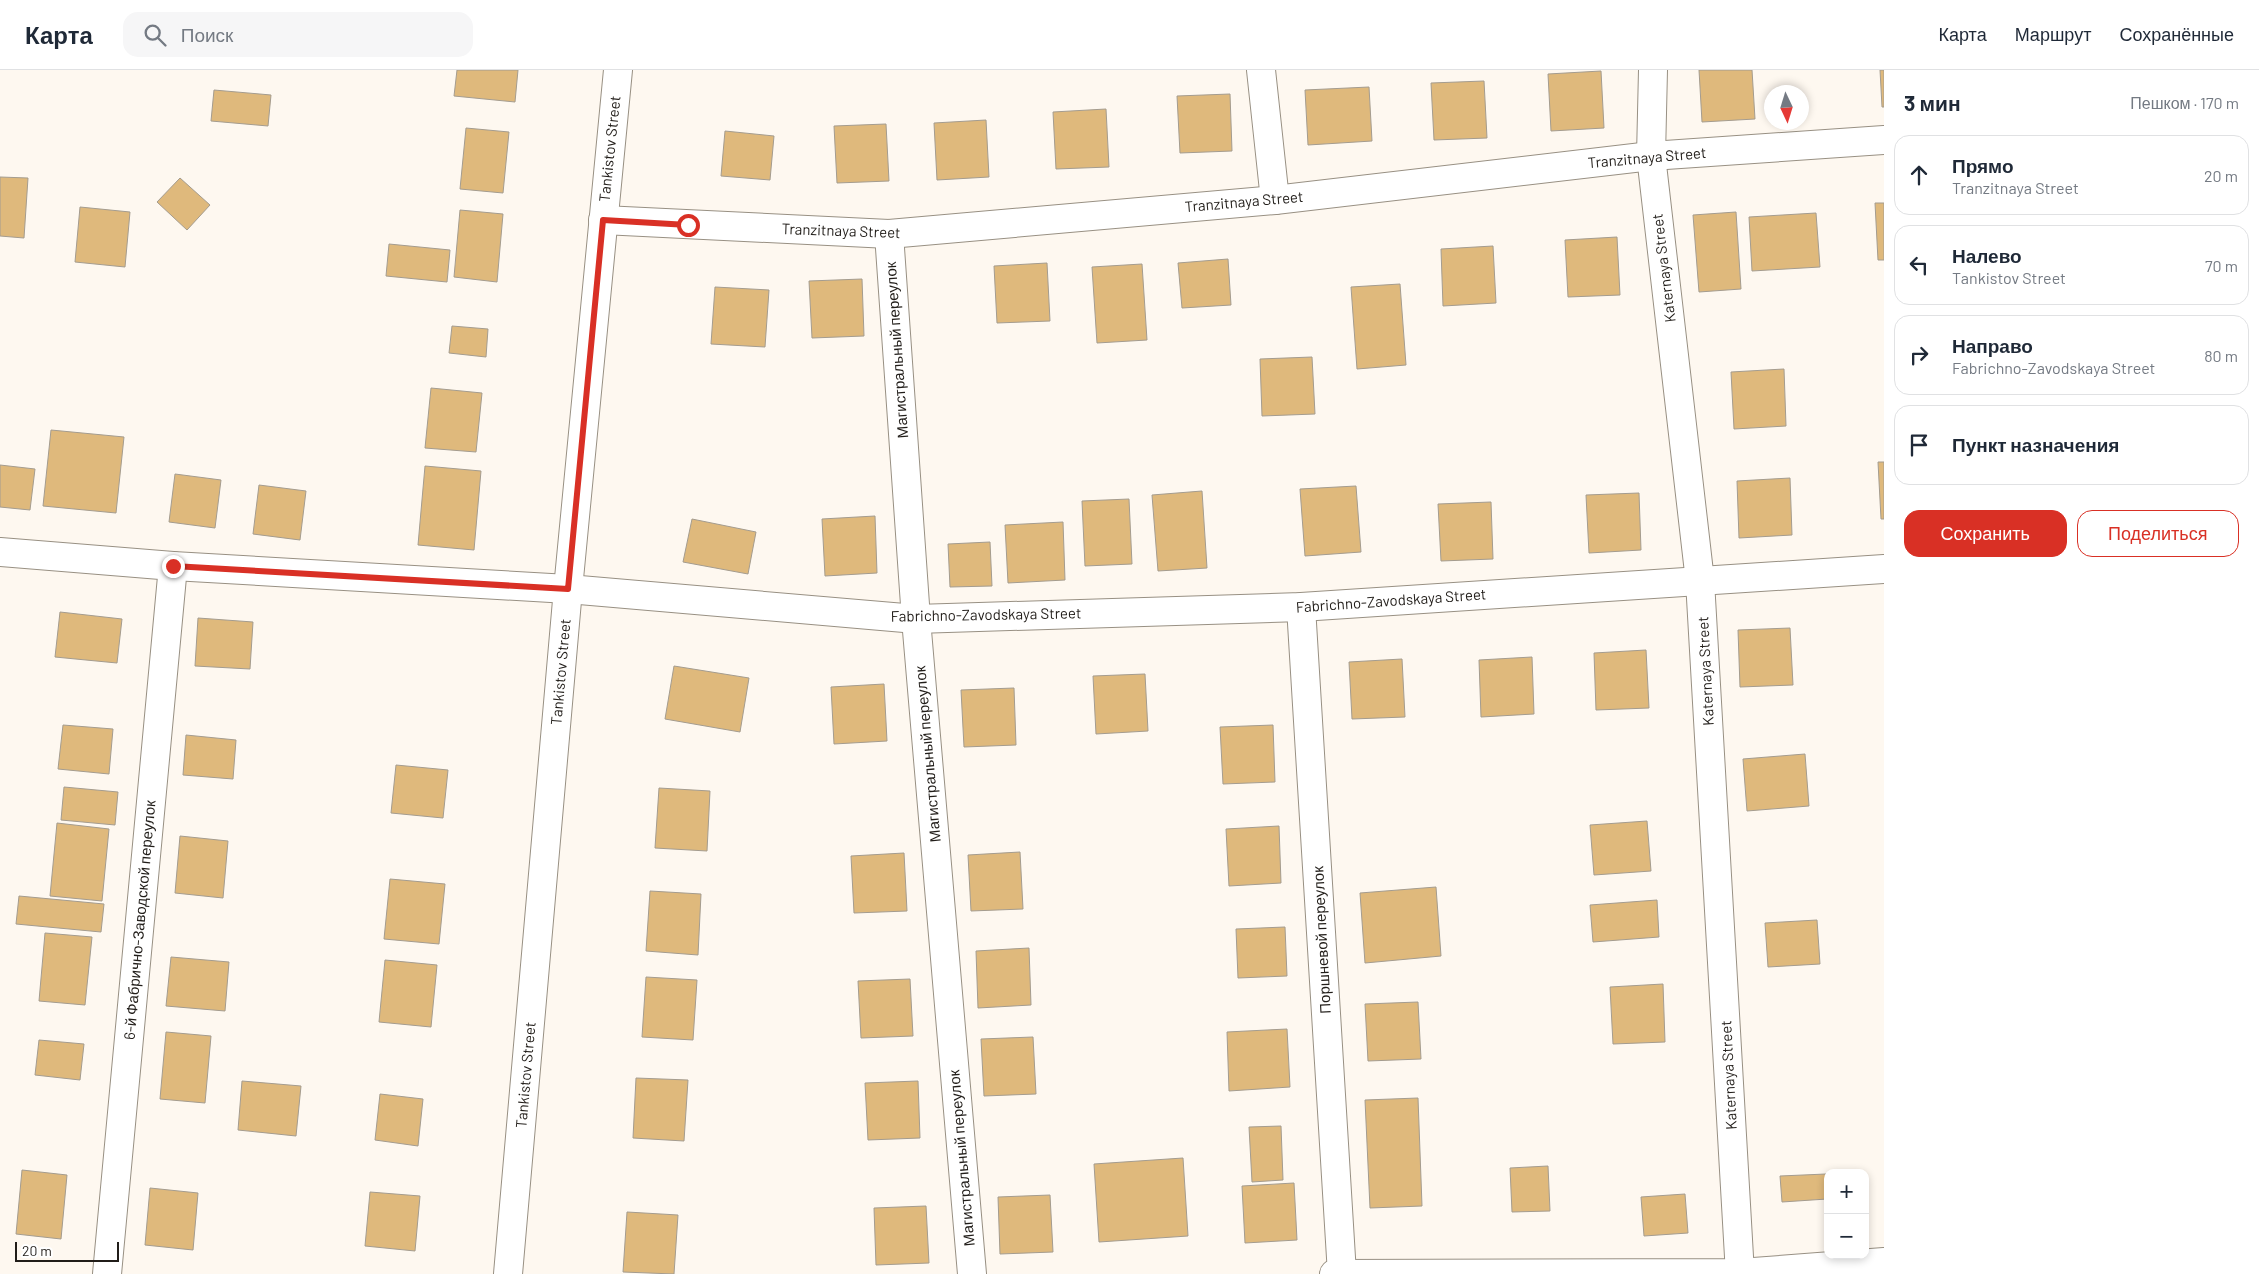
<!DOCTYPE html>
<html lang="ru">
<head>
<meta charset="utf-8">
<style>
  :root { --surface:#fff; --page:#f6f6f7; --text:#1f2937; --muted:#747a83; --line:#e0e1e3; --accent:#d93025 }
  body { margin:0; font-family:Barlow,sans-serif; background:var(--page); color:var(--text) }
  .controls { position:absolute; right:15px; bottom:15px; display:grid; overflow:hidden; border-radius:10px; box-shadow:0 2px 8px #0003 }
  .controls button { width:45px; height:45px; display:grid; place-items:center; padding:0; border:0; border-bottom:1px solid var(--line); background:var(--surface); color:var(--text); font:25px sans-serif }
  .compass { position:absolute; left:1764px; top:15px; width:45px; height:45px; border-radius:50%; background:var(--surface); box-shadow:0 2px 8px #0003; rotate:176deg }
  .scale { position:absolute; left:15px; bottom:12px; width:104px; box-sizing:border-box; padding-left:5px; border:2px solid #211d19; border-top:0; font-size:14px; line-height:18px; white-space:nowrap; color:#211d19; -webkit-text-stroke:4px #fff; paint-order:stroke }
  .stop { position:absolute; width:15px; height:15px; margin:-11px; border:4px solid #d93025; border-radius:50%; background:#fff }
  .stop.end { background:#d93025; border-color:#fff; box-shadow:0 1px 5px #0008 }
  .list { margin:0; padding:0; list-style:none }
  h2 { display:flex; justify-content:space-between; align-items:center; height:65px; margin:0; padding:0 20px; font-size:21px }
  h2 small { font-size:16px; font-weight:400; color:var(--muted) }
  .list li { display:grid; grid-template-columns:32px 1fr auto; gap:15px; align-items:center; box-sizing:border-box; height:80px; margin:0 10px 10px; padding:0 10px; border:1px solid var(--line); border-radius:15px }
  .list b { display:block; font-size:19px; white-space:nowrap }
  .list p { margin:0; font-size:16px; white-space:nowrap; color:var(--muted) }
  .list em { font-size:16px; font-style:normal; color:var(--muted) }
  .actions { display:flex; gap:10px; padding:15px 20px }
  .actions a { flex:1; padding:11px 0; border:1px solid var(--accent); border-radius:15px; text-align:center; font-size:18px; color:var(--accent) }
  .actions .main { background:var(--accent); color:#fff }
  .icon { flex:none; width:28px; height:28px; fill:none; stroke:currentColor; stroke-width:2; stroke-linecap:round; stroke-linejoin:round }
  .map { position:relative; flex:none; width:1884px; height:1204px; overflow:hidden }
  header { display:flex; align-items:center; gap:30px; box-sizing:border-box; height:70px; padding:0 25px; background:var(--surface); border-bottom:1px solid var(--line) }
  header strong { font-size:24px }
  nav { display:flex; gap:28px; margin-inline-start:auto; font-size:18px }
  .search { width:350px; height:45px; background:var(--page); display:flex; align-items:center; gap:12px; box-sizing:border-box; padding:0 18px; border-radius:15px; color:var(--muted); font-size:19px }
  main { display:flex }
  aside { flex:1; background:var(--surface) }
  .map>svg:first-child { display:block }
  .building { fill:#dfb97c; stroke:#a49c8f }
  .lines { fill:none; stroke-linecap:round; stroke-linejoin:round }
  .minor-casing { stroke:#989083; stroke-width:30 }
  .minor { stroke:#fff; stroke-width:28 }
  .route { stroke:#d93025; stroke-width:6 }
  .labels { text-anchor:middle; stroke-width:5; stroke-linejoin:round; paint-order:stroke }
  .street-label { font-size:15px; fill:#211d19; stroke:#fff }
</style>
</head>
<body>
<header>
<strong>Карта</strong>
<div class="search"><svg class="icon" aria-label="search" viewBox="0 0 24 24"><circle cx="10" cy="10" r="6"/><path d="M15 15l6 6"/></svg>Поиск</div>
<nav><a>Карта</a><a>Маршрут</a><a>Сохранённые</a></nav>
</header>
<main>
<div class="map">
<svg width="1884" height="1204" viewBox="0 0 1884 1204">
  <rect width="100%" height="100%" fill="#fef8f0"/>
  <g class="building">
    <polygon points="457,0 518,0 515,32 454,26"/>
    <polygon points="1699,0 1752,0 1755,49 1702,52"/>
    <polygon points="1880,0 1884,0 1884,37 1882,37"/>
    <polygon points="1601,1 1604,58 1551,61 1548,4"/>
    <polygon points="1484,11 1487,68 1434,70 1431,13"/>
    <polygon points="1369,17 1372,71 1308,75 1305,20"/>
    <polygon points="214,20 271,25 268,56 211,51"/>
    <polygon points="1230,24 1232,81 1180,83 1177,26"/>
    <polygon points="1106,39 1109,97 1056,99 1053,42"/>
    <polygon points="986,50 989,107 937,110 934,53"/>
    <polygon points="886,54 889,111 837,113 834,56"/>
    <polygon points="466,58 509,62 503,123 460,119"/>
    <polygon points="725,61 774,66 770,110 721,106"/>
    <polygon points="0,107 28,108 24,168 0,166"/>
    <polygon points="180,108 210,135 187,160 157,132"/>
    <polygon points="1875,133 1884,133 1884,190 1878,190"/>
    <polygon points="80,137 130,142 125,197 75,192"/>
    <polygon points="460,140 503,144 497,212 454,207"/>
    <polygon points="1736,142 1741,219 1699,222 1693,145"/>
    <polygon points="1816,143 1820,197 1752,201 1749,147"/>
    <polygon points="1617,167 1620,225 1568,227 1565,170"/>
    <polygon points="389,174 450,180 447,212 386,206"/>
    <polygon points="1493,176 1496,233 1443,236 1441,179"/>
    <polygon points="1228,189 1231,235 1182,238 1178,193"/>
    <polygon points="1047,193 1050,251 997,253 994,196"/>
    <polygon points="1142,194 1147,270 1097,273 1092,197"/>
    <polygon points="862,209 864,266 812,268 809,211"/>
    <polygon points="1400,214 1406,295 1357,299 1351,217"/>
    <polygon points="715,217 769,220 765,277 711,274"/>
    <polygon points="452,256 488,259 486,287 449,283"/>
    <polygon points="1312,287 1315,344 1262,346 1260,289"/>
    <polygon points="1784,299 1786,356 1734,359 1731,302"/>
    <polygon points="431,318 482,323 476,382 425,378"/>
    <polygon points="51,360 124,367 116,443 43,436"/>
    <polygon points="1878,392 1884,392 1884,449 1881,449"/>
    <polygon points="0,395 35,399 30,440 0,437"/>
    <polygon points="425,396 481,401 474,480 418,475"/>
    <polygon points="175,404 221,410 215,458 169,452"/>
    <polygon points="1790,408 1792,465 1739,468 1737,411"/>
    <polygon points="259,415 306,421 300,470 253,464"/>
    <polygon points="1356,416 1361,482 1305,486 1300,419"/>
    <polygon points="1202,421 1207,498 1158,501 1152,425"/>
    <polygon points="1639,423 1641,480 1589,483 1586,425"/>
    <polygon points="1129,429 1132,494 1085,496 1082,431"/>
    <polygon points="1491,432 1493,489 1441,491 1438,434"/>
    <polygon points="875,446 877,503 825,506 822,449"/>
    <polygon points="692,449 756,462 748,504 683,492"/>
    <polygon points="1063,452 1065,510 1008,513 1005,455"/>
    <polygon points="990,472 992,516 950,517 948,474"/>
    <polygon points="60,542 122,549 117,593 55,587"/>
    <polygon points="198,548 253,552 250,599 195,596"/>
    <polygon points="1790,558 1793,615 1740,617 1738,560"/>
    <polygon points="1646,580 1649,638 1596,640 1594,583"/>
    <polygon points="1532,587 1534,644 1481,647 1479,590"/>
    <polygon points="1402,589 1405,647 1352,649 1349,592"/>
    <polygon points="674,596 749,608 740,662 665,649"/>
    <polygon points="1145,604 1148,661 1096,664 1093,606"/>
    <polygon points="884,614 887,671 834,674 831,617"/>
    <polygon points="1014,618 1016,675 964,677 961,620"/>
    <polygon points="63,655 113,659 109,704 58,699"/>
    <polygon points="1273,655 1275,712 1223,714 1220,657"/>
    <polygon points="186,665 236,670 233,709 183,705"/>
    <polygon points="1805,684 1809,736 1747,741 1743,689"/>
    <polygon points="396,695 448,700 443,748 391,743"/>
    <polygon points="64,717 118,722 115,755 61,750"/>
    <polygon points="659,718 710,721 707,781 655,778"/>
    <polygon points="1647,751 1651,801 1594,805 1590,755"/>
    <polygon points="57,753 109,759 102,831 50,826"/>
    <polygon points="1279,756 1281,813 1229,816 1226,759"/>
    <polygon points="180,766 228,771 223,828 175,823"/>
    <polygon points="1020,782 1023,839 971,841 968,785"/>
    <polygon points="904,783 907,841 854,843 851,786"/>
    <polygon points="390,809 445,814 439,874 384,869"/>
    <polygon points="1436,817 1441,886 1365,893 1360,823"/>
    <polygon points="650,821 701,824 698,885 646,881"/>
    <polygon points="19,826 104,834 101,862 16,854"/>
    <polygon points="1657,830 1659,867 1593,872 1590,835"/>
    <polygon points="1817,850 1820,894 1768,897 1765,853"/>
    <polygon points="1285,857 1287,906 1238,908 1236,859"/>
    <polygon points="45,863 92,867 85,935 39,931"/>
    <polygon points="1029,878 1031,935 978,938 976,881"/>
    <polygon points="171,887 229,892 225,941 166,936"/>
    <polygon points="385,890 437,895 431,957 379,952"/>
    <polygon points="646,907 697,910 693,970 642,967"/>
    <polygon points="910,909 913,966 861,968 858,911"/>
    <polygon points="1663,914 1665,972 1613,974 1610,917"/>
    <polygon points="1418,932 1421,989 1368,991 1365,934"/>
    <polygon points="1287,959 1290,1017 1229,1021 1227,962"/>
    <polygon points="166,962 211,966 205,1033 160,1029"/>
    <polygon points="1033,967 1036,1024 984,1026 981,969"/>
    <polygon points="39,970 84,974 80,1010 35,1005"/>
    <polygon points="636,1008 688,1010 684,1071 633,1068"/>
    <polygon points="242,1011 301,1016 296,1066 238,1060"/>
    <polygon points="918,1011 920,1068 868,1070 865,1013"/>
    <polygon points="380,1024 423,1029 418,1076 375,1070"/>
    <polygon points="1418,1028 1422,1136 1370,1138 1365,1030"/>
    <polygon points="1281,1056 1283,1110 1252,1112 1249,1057"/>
    <polygon points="1183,1088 1188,1166 1099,1172 1094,1094"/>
    <polygon points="1548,1096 1550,1141 1512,1142 1510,1098"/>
    <polygon points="22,1100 67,1105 61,1169 16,1164"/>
    <polygon points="1826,1104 1827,1129 1782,1132 1780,1106"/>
    <polygon points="1294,1113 1297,1170 1245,1173 1242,1116"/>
    <polygon points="150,1118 198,1123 193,1180 145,1175"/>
    <polygon points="370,1122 420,1126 415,1181 365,1176"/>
    <polygon points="1685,1124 1688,1163 1644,1166 1641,1127"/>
    <polygon points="1050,1125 1053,1182 1000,1184 998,1127"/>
    <polygon points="926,1136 929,1193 876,1195 874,1138"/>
    <polygon points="627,1142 678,1145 674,1204 623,1202"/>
  </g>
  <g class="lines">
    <g class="minor-casing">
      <g id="minor">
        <polyline points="1261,0 1275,130"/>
        <polyline points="1653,0 1651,86 1700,511 1740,1204"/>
        <polyline points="603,150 889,164 1275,130 1651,86 1884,70"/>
        <polyline points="889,164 916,549 972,1204"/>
        <polyline points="0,482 173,496 568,519 916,549 1301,537 1884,499"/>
        <polyline points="1301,537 1342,1204"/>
        <polyline points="107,1204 173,496"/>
        <polyline points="508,1204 568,519 618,0"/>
        <polyline points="1334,1204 1740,1203 1884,1192"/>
      </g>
    </g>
    <use href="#minor" class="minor"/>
  </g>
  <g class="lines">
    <polyline class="route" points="173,496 568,519 603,150 688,155"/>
  </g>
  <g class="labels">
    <g class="street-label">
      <text transform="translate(610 79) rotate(-84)" y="5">Tankistov Street</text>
      <text transform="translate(1647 88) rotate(-5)" y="5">Tranzitnaya Street</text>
      <text transform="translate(1244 132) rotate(-5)" y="5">Tranzitnaya Street</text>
      <text transform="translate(841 161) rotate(2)" y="5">Tranzitnaya Street</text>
      <text transform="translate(1664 198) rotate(-97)" y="5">Katernaya Street</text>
      <text transform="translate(897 280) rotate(-94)" y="5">Магистральный переулок</text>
      <text transform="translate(1391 531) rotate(-4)" y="5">Fabrichno-Zavodskaya Street</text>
      <text transform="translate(986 545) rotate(-1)" y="5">Fabrichno-Zavodskaya Street</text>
      <text transform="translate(1706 601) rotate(-93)" y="5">Katernaya Street</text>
      <text transform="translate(561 602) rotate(-85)" y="5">Tankistov Street</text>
      <text transform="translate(928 684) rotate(-95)" y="5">Магистральный переулок</text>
      <text transform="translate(140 850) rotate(-85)" y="5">6-й Фабрично-Заводской переулок</text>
      <text transform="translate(1322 870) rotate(-93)" y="5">Поршневой переулок</text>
      <text transform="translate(526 1005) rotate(-85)" y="5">Tankistov Street</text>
      <text transform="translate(1729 1005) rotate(-93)" y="5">Katernaya Street</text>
      <text transform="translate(962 1088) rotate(-95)" y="5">Магистральный переулок</text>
    </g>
  </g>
</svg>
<div class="controls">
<button>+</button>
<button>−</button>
</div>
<svg class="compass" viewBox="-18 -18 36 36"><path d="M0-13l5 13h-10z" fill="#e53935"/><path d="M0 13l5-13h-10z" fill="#747a83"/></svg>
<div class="scale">20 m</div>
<div class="stop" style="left:688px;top:155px"></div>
<div class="stop end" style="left:173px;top:496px"></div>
</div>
<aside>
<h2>3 мин<small>Пешком · 170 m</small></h2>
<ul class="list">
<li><svg class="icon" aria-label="ahead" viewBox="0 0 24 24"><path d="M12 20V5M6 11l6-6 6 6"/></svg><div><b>Прямо</b><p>Tranzitnaya Street</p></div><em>20 m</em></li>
<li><svg class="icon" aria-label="left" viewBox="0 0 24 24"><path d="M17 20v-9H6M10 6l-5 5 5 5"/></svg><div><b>Налево</b><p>Tankistov Street</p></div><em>70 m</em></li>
<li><svg class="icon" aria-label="right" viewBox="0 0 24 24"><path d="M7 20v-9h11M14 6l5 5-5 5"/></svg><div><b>Направо</b><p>Fabrichno-Zavodskaya Street</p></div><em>80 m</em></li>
<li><svg class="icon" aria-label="arrive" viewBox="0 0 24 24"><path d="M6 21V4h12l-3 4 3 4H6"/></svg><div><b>Пункт назначения</b></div></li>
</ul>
<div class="actions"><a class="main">Сохранить</a><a>Поделиться</a></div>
</aside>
</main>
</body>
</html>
